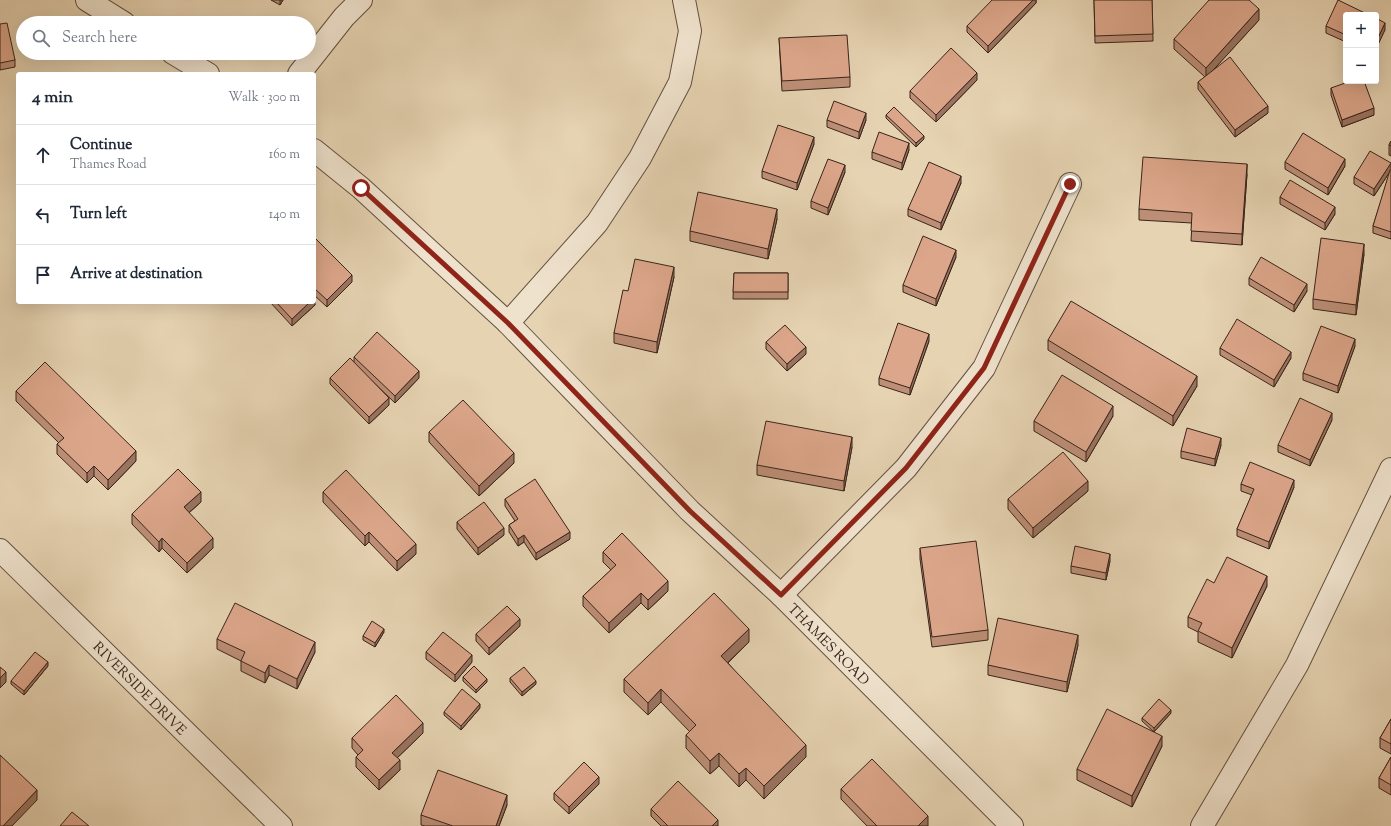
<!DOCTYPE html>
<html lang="en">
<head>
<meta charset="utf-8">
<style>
  :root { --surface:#fff; --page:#f2f2f3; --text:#1f2937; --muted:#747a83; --line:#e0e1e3 }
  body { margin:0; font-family:"Sorts Mill Goudy",serif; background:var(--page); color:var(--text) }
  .controls { position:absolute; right:12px; top:12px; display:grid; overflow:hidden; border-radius:4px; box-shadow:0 4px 16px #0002 }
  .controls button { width:36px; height:36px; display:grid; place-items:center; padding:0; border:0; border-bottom:1px solid var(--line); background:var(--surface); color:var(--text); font:20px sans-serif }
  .stop { position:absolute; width:12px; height:12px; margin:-9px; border:3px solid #8f2418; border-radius:50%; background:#fff }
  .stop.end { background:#8f2418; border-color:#fff; box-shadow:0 1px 4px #0008 }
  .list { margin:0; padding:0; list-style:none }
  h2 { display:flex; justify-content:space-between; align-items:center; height:52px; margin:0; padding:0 16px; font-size:17px }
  h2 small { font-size:13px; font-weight:400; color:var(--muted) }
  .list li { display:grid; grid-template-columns:26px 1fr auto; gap:12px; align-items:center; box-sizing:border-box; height:60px; padding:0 16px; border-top:1px solid var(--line) }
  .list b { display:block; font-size:15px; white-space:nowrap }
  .list p { margin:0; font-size:13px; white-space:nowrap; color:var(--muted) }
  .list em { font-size:13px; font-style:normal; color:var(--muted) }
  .icon { flex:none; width:22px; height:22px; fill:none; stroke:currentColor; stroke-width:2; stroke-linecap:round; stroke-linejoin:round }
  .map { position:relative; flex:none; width:1391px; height:826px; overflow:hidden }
  .search { position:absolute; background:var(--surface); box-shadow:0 4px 16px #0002; left:16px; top:16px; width:300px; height:44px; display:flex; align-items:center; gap:10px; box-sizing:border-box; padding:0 14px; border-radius:22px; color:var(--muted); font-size:15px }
  .panel { position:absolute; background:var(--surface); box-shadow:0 4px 16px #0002; left:16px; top:72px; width:300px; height:232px; border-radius:4px }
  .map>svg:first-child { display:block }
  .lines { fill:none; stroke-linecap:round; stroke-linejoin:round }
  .minor-casing { stroke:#645040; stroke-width:24 }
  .minor { stroke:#efe2cd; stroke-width:22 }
  .wall { fill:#bd8f77; stroke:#39241a }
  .shaded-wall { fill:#9a7461; stroke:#39241a }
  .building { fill:#dca68a; stroke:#39241a }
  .route { stroke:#8f2418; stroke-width:5 }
  .labels { text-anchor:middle; stroke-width:3.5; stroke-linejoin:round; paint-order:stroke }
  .street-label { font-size:14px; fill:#39241a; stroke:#efe2cd }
</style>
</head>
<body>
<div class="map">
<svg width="1391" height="826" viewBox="0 0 1391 826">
  <rect width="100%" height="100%" fill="#e6d3b2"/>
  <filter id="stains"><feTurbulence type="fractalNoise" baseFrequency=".005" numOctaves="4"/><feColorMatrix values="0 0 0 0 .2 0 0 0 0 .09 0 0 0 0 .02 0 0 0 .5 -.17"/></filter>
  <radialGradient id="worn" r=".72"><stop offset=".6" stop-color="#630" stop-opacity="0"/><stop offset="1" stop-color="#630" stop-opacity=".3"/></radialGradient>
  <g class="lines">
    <g class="minor-casing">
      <g id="minor">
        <polyline points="87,0 124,23"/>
        <polyline points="173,53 208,74"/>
        <polyline points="299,74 344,17 361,0"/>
        <polyline points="314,150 361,188 508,323 690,511 781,595 1012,826"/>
        <polyline points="508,323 597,223 640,158 680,82 690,31 684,0"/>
        <polyline points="0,550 281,826"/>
        <polyline points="781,595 906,468 984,368 1070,184"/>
        <polyline points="1202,826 1297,665 1391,469"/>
      </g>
    </g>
    <use href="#minor" class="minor"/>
  </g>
  <g class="wall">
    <polygon points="271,0 283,0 280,5"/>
    <polygon points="1036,0 1036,3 988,53 967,32 967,26"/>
    <polygon points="1094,0 1152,0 1153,41 1095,43"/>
    <polygon points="1346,15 1346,42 1326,33 1326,26"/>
    <polygon points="1259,20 1211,72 1268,113 1235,137 1198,89 1198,82 1205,77 1174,49 1174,39"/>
    <polygon points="0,24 15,60 15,67 0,70"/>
    <polygon points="779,38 850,77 850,87 782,91"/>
    <polygon points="977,80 936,122 910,98 910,91"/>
    <polygon points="1331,88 1374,115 1342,127 1331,95"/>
    <polygon points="886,115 924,139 916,147 886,118"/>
    <polygon points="827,120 866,120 859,139 827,127"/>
    <polygon points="1391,141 1391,156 1389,155 1389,145"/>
    <polygon points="814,144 797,190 762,178 762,171"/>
    <polygon points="909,150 902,170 872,159 872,152"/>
    <polygon points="1285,162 1345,166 1328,195 1285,169"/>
    <polygon points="1391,170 1374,196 1354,184 1354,177"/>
    <polygon points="1391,170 1391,239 1373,233 1373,226"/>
    <polygon points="845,172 828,215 811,208 811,201"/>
    <polygon points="1247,174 1242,245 1191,241 1192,223 1139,220 1139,209"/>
    <polygon points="961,183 941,230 908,216 908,209"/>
    <polygon points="1280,197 1335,214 1325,230 1280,204"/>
    <polygon points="777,219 768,259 690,241 690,231"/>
    <polygon points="314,237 352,282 327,307 314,295"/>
    <polygon points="1364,254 1356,315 1313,309 1313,299"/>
    <polygon points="956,257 936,306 903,292 903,285"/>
    <polygon points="734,273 788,273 788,299 733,299"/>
    <polygon points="674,277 657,353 614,343 614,333 628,291"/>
    <polygon points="1249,278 1307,291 1294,312 1249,285"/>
    <polygon points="270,302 314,302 315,305 292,326"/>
    <polygon points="1048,340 1197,386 1173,426 1048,350"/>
    <polygon points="929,341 910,395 879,385 879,378"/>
    <polygon points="766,342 806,354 787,371 766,349"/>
    <polygon points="1355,346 1338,393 1303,380 1303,373"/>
    <polygon points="1220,348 1291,358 1274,387 1220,355"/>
    <polygon points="354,357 419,378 395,403 371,380 389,405 369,424 330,384 330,378 354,362"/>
    <polygon points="16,391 136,461 108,490 94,476 87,483 57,454 57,444 59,443 16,401"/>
    <polygon points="1113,416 1086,462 1034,431 1034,421"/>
    <polygon points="1332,420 1310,466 1278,452 1278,445"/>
    <polygon points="429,432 514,463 479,496 429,442"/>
    <polygon points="1221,445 1215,466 1181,458 1181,451"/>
    <polygon points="852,447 844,491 757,475 757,465"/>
    <polygon points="1241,484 1294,487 1269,549 1237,536 1237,529 1252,495 1241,491"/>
    <polygon points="1088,491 1033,538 1008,509 1008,499"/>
    <polygon points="323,492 416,554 397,571 369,542 365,546 323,502"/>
    <polygon points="505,499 570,539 536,560 524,542 518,546 509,532 509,525 515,521 505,506"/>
    <polygon points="201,502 189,513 213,548 187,573 162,548 159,552 132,524 132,514"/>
    <polygon points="457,522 504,535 478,555 457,529"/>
    <polygon points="920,548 988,630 988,640 932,647 920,559"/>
    <polygon points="603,552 668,591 648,610 641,603 609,633 583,606 583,596 611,570 603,562"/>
    <polygon points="1110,561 1106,580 1071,573 1071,566"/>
    <polygon points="1214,583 1267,586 1232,658 1198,642 1198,632 1188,627 1188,617"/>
    <polygon points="520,626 489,655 476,641 476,634"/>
    <polygon points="384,632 375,647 363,640 363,636"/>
    <polygon points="217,639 315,652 297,689 269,675 265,683 241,671 241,661 217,649"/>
    <polygon points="749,642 728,663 806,757 764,799 746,780 739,787 719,766 710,774 686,748 686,735 690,732 661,702 648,715 624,692 624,679"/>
    <polygon points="1078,645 1067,692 988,675 988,665"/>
    <polygon points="426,652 472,662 455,682 426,659"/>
    <polygon points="48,666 24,695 11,684 11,681"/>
    <polygon points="463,677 487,682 476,693 463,681"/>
    <polygon points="510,678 536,684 522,696 510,682"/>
    <polygon points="480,708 461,730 444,715 444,712"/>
    <polygon points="1171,713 1154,732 1142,721 1142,718"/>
    <polygon points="1391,719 1391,754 1380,748 1380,738"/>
    <polygon points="423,733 397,758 400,770 379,790 356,767 356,757 358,755 352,748 352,738"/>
    <polygon points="1162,746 1132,807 1077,780 1077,769"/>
    <polygon points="1391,757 1391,795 1379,788 1379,778"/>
    <polygon points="599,784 569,814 554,800 554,793"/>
    <polygon points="841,789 928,826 867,826 841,799"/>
    <polygon points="507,805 499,826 425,826 421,825 421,815"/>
    <polygon points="651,809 718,826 661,826 651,816"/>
  </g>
  <g class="shaded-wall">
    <polygon points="280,0 283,0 280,5"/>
    <polygon points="1033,0 1036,0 1036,3 988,53 988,46"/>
    <polygon points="1259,9 1259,20 1206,78 1206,68"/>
    <polygon points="1385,23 1385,30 1376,49 1376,42"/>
    <polygon points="977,73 977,80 936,122 936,115"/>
    <polygon points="1268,106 1268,113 1235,137 1235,130"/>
    <polygon points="1374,108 1374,115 1342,127 1342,120"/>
    <polygon points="866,113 866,120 859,139 859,132"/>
    <polygon points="924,136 924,139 916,147 916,143"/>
    <polygon points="814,137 814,144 797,190 797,183"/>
    <polygon points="909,143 909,150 902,170 902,163"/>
    <polygon points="1345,159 1345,166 1328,195 1328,188"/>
    <polygon points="1391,163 1391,170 1374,196 1374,189"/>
    <polygon points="1247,164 1247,174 1242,245 1242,234"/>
    <polygon points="845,165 845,172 828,215 828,208"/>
    <polygon points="961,176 961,183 941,230 941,223"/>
    <polygon points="1335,207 1335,214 1325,230 1325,223"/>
    <polygon points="777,209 777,219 768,259 768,249"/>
    <polygon points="1364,244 1364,254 1356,315 1356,305"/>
    <polygon points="956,250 956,257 936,306 936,299"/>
    <polygon points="674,267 674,277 657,353 657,342"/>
    <polygon points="352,275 352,282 327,307 327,300"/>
    <polygon points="1307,284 1307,291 1294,312 1294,305"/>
    <polygon points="314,298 315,298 315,305 292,326 292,319 310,302 314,302"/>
    <polygon points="929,334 929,341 910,395 910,388"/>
    <polygon points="1355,339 1355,346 1338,393 1338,386"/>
    <polygon points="806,347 806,354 787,371 787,364"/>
    <polygon points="1291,352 1291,358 1274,387 1274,380"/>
    <polygon points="419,371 419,378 395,403 395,396"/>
    <polygon points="1197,376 1197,386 1173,426 1173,416"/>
    <polygon points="389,398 389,405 369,424 369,417"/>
    <polygon points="1113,406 1113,416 1086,462 1086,452"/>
    <polygon points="1332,413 1332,420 1310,466 1310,460"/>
    <polygon points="852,437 852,447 844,491 844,481"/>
    <polygon points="1221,438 1221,445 1215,466 1215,459"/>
    <polygon points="136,451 136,461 108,490 108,480"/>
    <polygon points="514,453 514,463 479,496 479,486"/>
    <polygon points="94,466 94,476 87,483 87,473"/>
    <polygon points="1294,480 1294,487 1269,549 1269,542"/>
    <polygon points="1088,481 1088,491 1033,538 1033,528"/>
    <polygon points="201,492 201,502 184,517 184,507"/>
    <polygon points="504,528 504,535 478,555 478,548"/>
    <polygon points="369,532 369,542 365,546 365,536"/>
    <polygon points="570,532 570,539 536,560 536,553"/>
    <polygon points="524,535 524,542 518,546 518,539"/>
    <polygon points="162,538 162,548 159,552 159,542"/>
    <polygon points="213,538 213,548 187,573 187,563"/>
    <polygon points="416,544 416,554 397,571 397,561"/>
    <polygon points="1110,554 1110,561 1106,580 1106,573"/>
    <polygon points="1267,576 1267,586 1232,658 1232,648"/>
    <polygon points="668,581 668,591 648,610 648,600"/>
    <polygon points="641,593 641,603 609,633 609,623"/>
    <polygon points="520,619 520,626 489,655 489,648"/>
    <polygon points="384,629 384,632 375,647 375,643"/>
    <polygon points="749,629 749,642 721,669 721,656"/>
    <polygon points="1078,635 1078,645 1067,692 1067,682"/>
    <polygon points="315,642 315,652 297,689 297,679"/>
    <polygon points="472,655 472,662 455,682 455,675"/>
    <polygon points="48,662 48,666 24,695 24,691"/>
    <polygon points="269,665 269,675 265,683 265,673"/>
    <polygon points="6,672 6,682 0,688 0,678"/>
    <polygon points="487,679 487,682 476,693 476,690"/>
    <polygon points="536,681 536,684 522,696 522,692"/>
    <polygon points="661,689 661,702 648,715 648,703"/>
    <polygon points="480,704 480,708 461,730 461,726"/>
    <polygon points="1171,710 1171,713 1154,732 1154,728"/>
    <polygon points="423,723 423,733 392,763 392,753"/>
    <polygon points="1162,736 1162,746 1132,807 1132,796"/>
    <polygon points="806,745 806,757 764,799 764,786"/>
    <polygon points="719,753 719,766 710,774 710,761"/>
    <polygon points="400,760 400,770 379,790 379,780"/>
    <polygon points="746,768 746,780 739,787 739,774"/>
    <polygon points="599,777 599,784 569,814 569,807"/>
    <polygon points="37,790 37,800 12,826 3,826"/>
    <polygon points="507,795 507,805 499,826 496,826"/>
    <polygon points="928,816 928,826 918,826"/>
    <polygon points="718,820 718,826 712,826"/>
  </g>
  <g class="building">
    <polygon points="992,0 1033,0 988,46 967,26"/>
    <polygon points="1094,0 1152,0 1153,34 1095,36"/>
    <polygon points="1209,0 1249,0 1259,9 1206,68 1174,39"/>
    <polygon points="1338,0 1369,15 1346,15 1346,35 1326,26"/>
    <polygon points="1376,18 1385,23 1376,42"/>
    <polygon points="7,23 15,60 0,63 0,24"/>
    <polygon points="847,35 850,77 782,81 779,38"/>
    <polygon points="951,48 977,73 936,115 910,91"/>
    <polygon points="1230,57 1268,106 1235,130 1198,82"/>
    <polygon points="1351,81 1364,81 1374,108 1342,120 1331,88"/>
    <polygon points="834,101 866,113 859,132 827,120"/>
    <polygon points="894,107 924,136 916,143 886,115"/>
    <polygon points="778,125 814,137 797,183 762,171"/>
    <polygon points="879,132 909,143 902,163 872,152"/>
    <polygon points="1303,133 1345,159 1328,188 1285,162"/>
    <polygon points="1391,141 1391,146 1389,145"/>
    <polygon points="1370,151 1391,163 1374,189 1354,177"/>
    <polygon points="1143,157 1247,164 1242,234 1191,231 1192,213 1139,209"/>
    <polygon points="828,159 845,165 828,208 811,201"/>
    <polygon points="929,162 961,176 941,223 908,209"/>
    <polygon points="1390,170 1391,170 1391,232 1373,226"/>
    <polygon points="1290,180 1335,207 1325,223 1280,197"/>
    <polygon points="698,192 777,209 768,249 690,231"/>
    <polygon points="923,236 956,250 936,299 903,285"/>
    <polygon points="314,237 352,275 327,300 314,288"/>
    <polygon points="1321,238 1364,244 1356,305 1313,299"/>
    <polygon points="1261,257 1307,284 1294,305 1249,278"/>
    <polygon points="635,259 674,267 657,342 614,333 623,290 628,291"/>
    <polygon points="734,273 788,273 788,292 733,292"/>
    <polygon points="1071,301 1197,376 1173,416 1048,340"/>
    <polygon points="276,302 310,302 292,319"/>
    <polygon points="1237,319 1291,352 1274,380 1220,348"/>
    <polygon points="898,323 929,334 910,388 879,378"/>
    <polygon points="785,325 806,347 787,364 766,342"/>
    <polygon points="1321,326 1355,339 1338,386 1303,373"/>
    <polygon points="377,332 419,371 395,396 354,357"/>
    <polygon points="350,358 389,398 369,417 330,378"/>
    <polygon points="45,362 136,451 108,480 94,466 87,473 57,444 64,438 16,391"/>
    <polygon points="1062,375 1113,406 1086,452 1034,421"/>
    <polygon points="1300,398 1332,413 1310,460 1278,445"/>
    <polygon points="463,400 514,453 479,486 429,432"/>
    <polygon points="766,421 852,437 844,481 757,465"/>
    <polygon points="1187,428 1221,438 1215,459 1181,451"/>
    <polygon points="1063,452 1088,481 1033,528 1008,499"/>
    <polygon points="1250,462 1294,480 1269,542 1237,529 1254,489 1241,484"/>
    <polygon points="178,469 201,492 184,507 213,538 187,563 162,538 159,542 132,514"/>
    <polygon points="346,470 416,544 397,561 369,532 365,536 323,492"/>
    <polygon points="535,479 570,532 536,553 524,535 518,539 509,525 518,519 505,499"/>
    <polygon points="484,502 504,528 478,548 457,522"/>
    <polygon points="622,533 668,581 648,600 641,593 609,623 583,596 616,565 603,552"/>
    <polygon points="976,541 988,630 932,637 920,548"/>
    <polygon points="1075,546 1110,554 1106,573 1071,566"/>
    <polygon points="1227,557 1267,576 1232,648 1198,631 1202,623 1188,617 1207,579 1214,583"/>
    <polygon points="714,593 749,629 721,656 806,745 764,786 746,768 739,774 719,753 710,761 686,735 696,725 661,689 648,703 624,679"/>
    <polygon points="235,603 315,642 297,679 269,665 265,673 241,661 245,652 217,639"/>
    <polygon points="507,606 520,619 489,648 476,634"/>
    <polygon points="998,618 1078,635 1067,682 988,665"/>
    <polygon points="372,621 384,629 375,643 363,636"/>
    <polygon points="443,632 472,655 455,675 426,652"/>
    <polygon points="35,652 48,662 24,691 11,681"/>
    <polygon points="474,666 487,679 476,690 463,677"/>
    <polygon points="0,667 6,672 0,678"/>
    <polygon points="524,667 536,681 522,692 510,678"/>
    <polygon points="462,689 480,704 461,726 444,712"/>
    <polygon points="396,695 423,723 392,753 400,760 379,780 356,757 363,750 352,738"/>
    <polygon points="1159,699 1171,710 1154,728 1142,718"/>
    <polygon points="1107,709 1162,736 1132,796 1077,769"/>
    <polygon points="1391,719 1391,744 1380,738"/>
    <polygon points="0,755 37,790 3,826 0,826"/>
    <polygon points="1391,757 1391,785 1379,778"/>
    <polygon points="872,759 928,816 918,826 877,826 841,789"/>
    <polygon points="584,762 599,777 569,807 554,793"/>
    <polygon points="438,770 507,795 496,826 453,826 421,815"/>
    <polygon points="678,781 718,820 712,826 668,826 651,809"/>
    <polygon points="72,812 89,826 60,826"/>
  </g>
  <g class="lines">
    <polyline class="route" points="361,188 508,323 690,511 781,595 906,468 984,368 1070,184"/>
  </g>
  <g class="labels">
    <g class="street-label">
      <text transform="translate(829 644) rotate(45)" y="5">THAMES ROAD</text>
      <text transform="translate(140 688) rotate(45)" y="5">RIVERSIDE DRIVE</text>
    </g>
  </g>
  <rect width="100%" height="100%" filter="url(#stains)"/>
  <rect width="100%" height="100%" fill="url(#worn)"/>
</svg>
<div class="controls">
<button>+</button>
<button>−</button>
</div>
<div class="stop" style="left:361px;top:188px"></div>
<div class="stop end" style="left:1070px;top:184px"></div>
<div class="search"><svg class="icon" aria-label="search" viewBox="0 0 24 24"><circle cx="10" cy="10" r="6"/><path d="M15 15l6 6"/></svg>Search here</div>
<section class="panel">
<h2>4 min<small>Walk · 300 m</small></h2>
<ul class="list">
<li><svg class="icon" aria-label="ahead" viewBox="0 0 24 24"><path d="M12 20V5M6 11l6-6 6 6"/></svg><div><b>Continue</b><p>Thames Road</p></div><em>160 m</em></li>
<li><svg class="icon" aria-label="left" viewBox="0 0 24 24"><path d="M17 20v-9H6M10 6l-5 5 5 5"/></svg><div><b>Turn left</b></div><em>140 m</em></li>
<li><svg class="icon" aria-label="arrive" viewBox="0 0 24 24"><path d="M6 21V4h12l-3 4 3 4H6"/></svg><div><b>Arrive at destination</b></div></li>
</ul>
</section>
</div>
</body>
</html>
